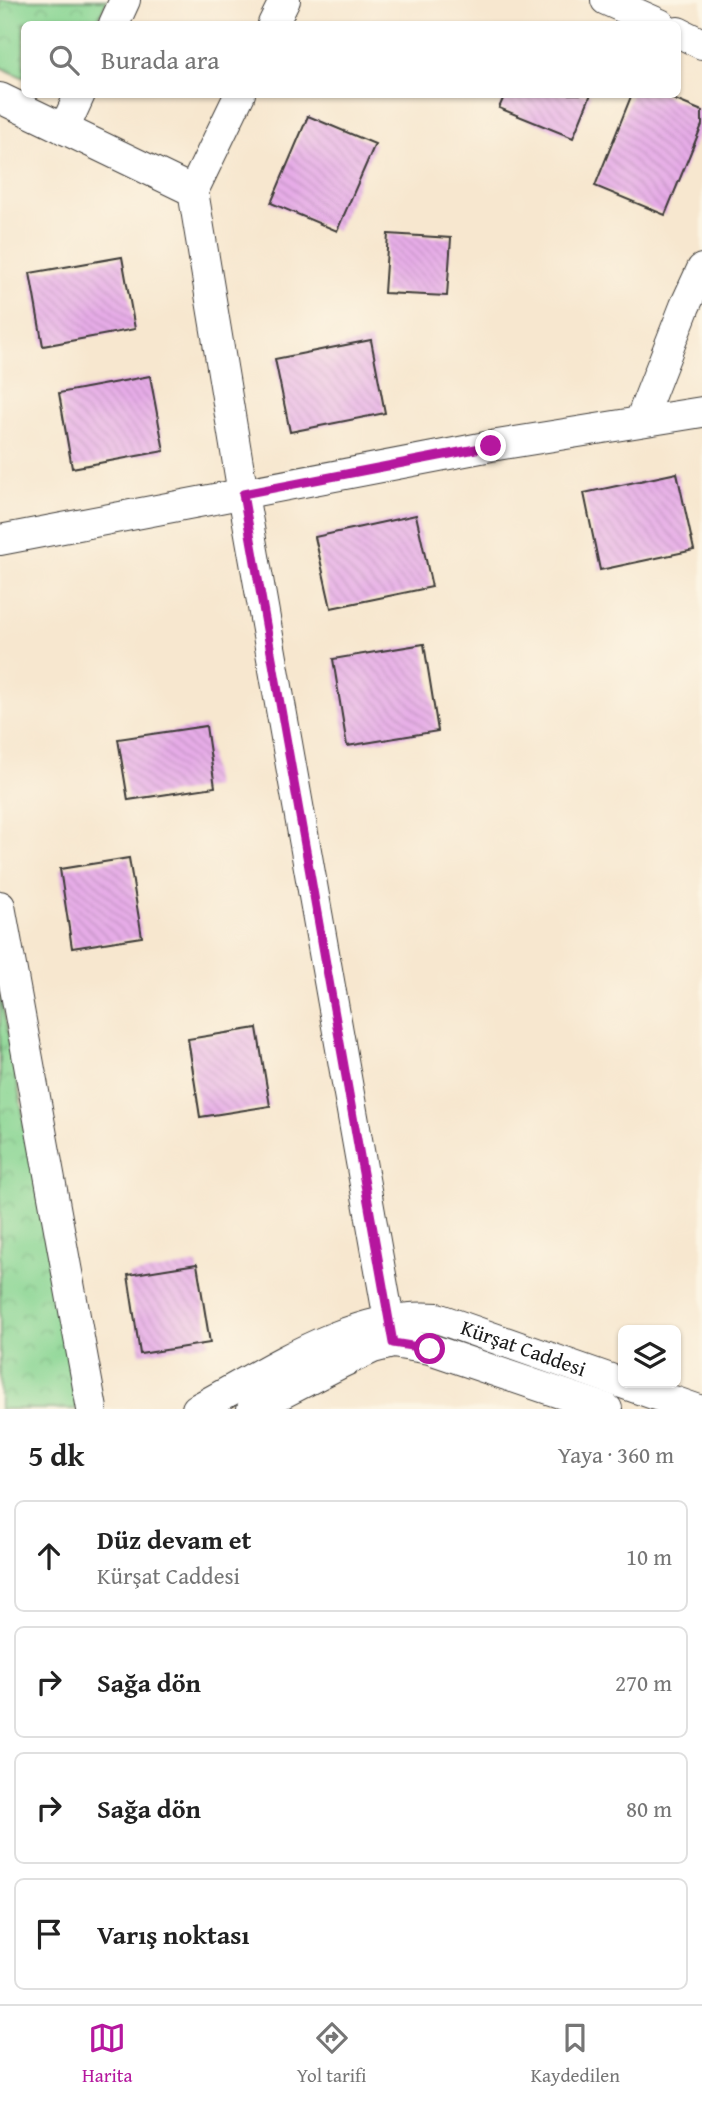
<!DOCTYPE html>
<html lang="tr">
<head>
<meta charset="utf-8">
<style>
  :root { --surface:#fff; --page:#f6f6f6; --text:#222; --muted:#767676; --line:#e0e0e0; --accent:#b5179e }
  body { margin:0; font-family:"Gentium Book Plus",serif; background:var(--page); color:var(--text) }
  .controls { position:absolute; right:21px; bottom:21px; display:grid; overflow:hidden; border-radius:10px; box-shadow:0 2px 5px #0004 }
  .controls button { width:63px; height:63px; display:grid; place-items:center; padding:0; border:0; border-bottom:2px solid var(--line); background:var(--surface); color:var(--text); font:35px sans-serif }
  .stop { position:absolute; width:21px; height:21px; margin:-16px; border:5px solid #b5179e; border-radius:50%; background:#fff }
  .stop.end { background:#b5179e; border-color:#fff; box-shadow:0 2px 7px #0008 }
  .list { margin:0; padding:0; list-style:none }
  h2 { display:flex; justify-content:space-between; align-items:center; height:91px; margin:0; padding:0 28px; font-size:30px }
  h2 small { font-size:23px; font-weight:400; color:var(--muted) }
  .list li { display:grid; grid-template-columns:46px 1fr auto; gap:21px; align-items:center; box-sizing:border-box; height:112px; margin:0 14px 14px; padding:0 14px; border:2px solid var(--line); border-radius:10px }
  .list b { display:block; font-size:26px; white-space:nowrap }
  .list p { margin:0; font-size:23px; white-space:nowrap; color:var(--muted) }
  .list em { font-size:23px; font-style:normal; color:var(--muted) }
  .icon { flex:none; width:38px; height:38px; fill:none; stroke:currentColor; stroke-width:2; stroke-linecap:round; stroke-linejoin:round }
  .map { position:relative; flex:none; width:702px; height:1409px; overflow:hidden }
  .search { position:absolute; background:var(--surface); box-shadow:0 2px 5px #0004; left:21px; right:21px; top:21px; height:77px; display:flex; align-items:center; gap:18px; box-sizing:border-box; padding:0 24px; border-radius:10px; color:var(--muted); font-size:26px }
  .sheet { height:595px; background:var(--surface) }
  nav { display:flex; justify-content:space-around; align-items:center; box-sizing:border-box; height:98px; border-top:2px solid var(--line); background:var(--surface); font-size:19px; color:var(--muted) }
  nav a { display:grid; justify-items:center; gap:4px }
  nav .on { color:var(--accent) }
  .map>svg:first-child { display:block }
  .park { fill:url(#park-crowns); stroke:#527858; stroke-width:2 }
  .building { fill:url(#building-back-hatch) }
  .lines { fill:none; stroke-linecap:round; stroke-linejoin:round }
  .minor-casing { stroke:#3d3a37; stroke-width:32 }
  .minor { stroke:#fff; stroke-width:30 }
  .route { stroke:#b5179e; stroke-width:9 }
  .labels { text-anchor:middle; stroke-width:7; stroke-linejoin:round; paint-order:stroke }
  .street-label { font-size:21px; fill:#1c1c1c; stroke:#fcf5e5 }
</style>
</head>
<body>
<div class="map">
<svg width="702" height="1409" viewBox="0 0 702 1409">
  <defs>
    <pattern id="park-crowns" width="20" height="18" patternUnits="userSpaceOnUse" patternTransform="scale(1.75)"><rect width="20" height="18" fill="#88d593"/><path d="M2 6a3 3 0 1 1 6 0M12 15a3 3 0 1 1 6 0" fill="none" stroke="#75b67e"/></pattern>
    <pattern id="building-back-hatch" width="6" height="6" patternUnits="userSpaceOnUse" patternTransform="scale(1.75)"><rect width="6" height="6" fill="#e6ace7"/><path d="M-1 5l2 2M0 0l6 6M5-1l2 2" fill="none" stroke="#c593c6"/></pattern>
  </defs>
  <rect width="100%" height="100%" fill="#fcf5e5"/>
  <filter id="ink" filterUnits="userSpaceOnUse"><feTurbulence type="fractalNoise" baseFrequency=".0143" numOctaves="2"/><feDisplacementMap in="SourceGraphic" scale="14" xChannelSelector="R" yChannelSelector="G"/><feConvolveMatrix kernelMatrix="1 2 1 2 8 2 1 2 1" color-interpolation-filters="sRGB"/></filter>
  <filter id="wash" filterUnits="userSpaceOnUse"><feTurbulence type="fractalNoise" baseFrequency=".00686" numOctaves="4" result="noise"/><feDisplacementMap in="SourceGraphic" scale="28" xChannelSelector="R" yChannelSelector="G"/><feGaussianBlur stdDeviation="1.57" result="paint"/><feColorMatrix in="noise" values="0 0 0 0 0 0 0 0 0 0 0 0 0 0 0 0 0 1.4 0 .05"/><feComposite in="paint" operator="in"/></filter>
  <g filter="url(#wash)">
    <rect width="100%" height="100%" fill="#f7e7cf"/>
    <g class="park">
      <polygon points="0,0 107,0 96,24 24,24 24,78 0,67"/>
      <polygon points="0,991 76,1397 77,1409 0,1409"/>
    </g>
    <g id="blocks">
      <g class="building">
        <polygon points="505,94 591,94 573,138 499,108"/>
        <polygon points="632,94 661,94 702,111 702,125 665,215 595,186"/>
        <polygon points="308,116 375,144 337,231 271,203"/>
        <polygon points="388,234 451,238 447,296 384,293"/>
        <polygon points="122,257 135,329 43,346 30,273"/>
        <polygon points="371,340 385,413 290,432 275,359"/>
        <polygon points="150,376 164,451 72,468 59,393"/>
        <polygon points="677,473 694,550 600,570 584,493"/>
        <polygon points="416,515 432,587 331,608 315,537"/>
        <polygon points="424,644 438,731 347,746 333,659"/>
        <polygon points="206,726 215,787 128,800 118,739"/>
        <polygon points="129,858 142,937 72,948 60,869"/>
        <polygon points="257,1028 270,1106 200,1117 188,1039"/>
        <polygon points="197,1264 210,1343 140,1354 128,1275"/>
      </g>
    </g>
  </g>
  <g filter="url(#ink)">
    <use href="#blocks" fill-opacity="0" stroke="#3d3a37" stroke-width="2"/>
    <g class="lines">
      <g class="minor-casing">
        <g id="minor">
          <polyline points="606,0 660,24"/>
          <polyline points="114,24 125,0"/>
          <polyline points="273,24 285,0"/>
          <polyline points="678,32 702,44"/>
          <polyline points="240,94 193,191 243,494 393,1343"/>
          <polyline points="0,98 193,191"/>
          <polyline points="64,129 80,94"/>
          <polyline points="640,421 685,306 702,269"/>
          <polyline points="0,540 491,446 702,412"/>
          <polyline points="0,906 92,1409"/>
          <path id="s1" d="M197,1409c71,-38 157,-98 240,-91l259,91"/>
          <polyline points="252,1409 341,1363 373,1348 393,1343 430,1349 607,1409"/>
        </g>
      </g>
      <use href="#minor" class="minor"/>
    </g>
  </g>
  <g class="lines" filter="url(#ink)">
    <polyline class="route" points="430,1349 393,1343 243,494 491,446"/>
  </g>
  <g class="labels">
    <g class="street-label">
      <text dy="7" stroke="none"><textPath href="#s1" startOffset="352">Kürşat Caddesi</textPath></text>
    </g>
  </g>
</svg>
<div class="controls">
<button><svg class="icon" aria-label="layers" viewBox="0 0 24 24"><path d="M12 4l9 5-9 5-9-5zM3 14l9 5 9-5"/></svg></button>
</div>
<div class="stop" style="left:430px;top:1349px"></div>
<div class="stop end" style="left:491px;top:446px"></div>
<div class="search"><svg class="icon" aria-label="search" viewBox="0 0 24 24"><circle cx="10" cy="10" r="6"/><path d="M15 15l6 6"/></svg>Burada ara</div>
</div>
<section class="sheet">
<h2>5 dk<small>Yaya · 360 m</small></h2>
<ul class="list">
<li><svg class="icon" aria-label="ahead" viewBox="0 0 24 24"><path d="M12 20V5M6 11l6-6 6 6"/></svg><div><b>Düz devam et</b><p>Kürşat Caddesi</p></div><em>10 m</em></li>
<li><svg class="icon" aria-label="right" viewBox="0 0 24 24"><path d="M7 20v-9h11M14 6l5 5-5 5"/></svg><div><b>Sağa dön</b></div><em>270 m</em></li>
<li><svg class="icon" aria-label="right" viewBox="0 0 24 24"><path d="M7 20v-9h11M14 6l5 5-5 5"/></svg><div><b>Sağa dön</b></div><em>80 m</em></li>
<li><svg class="icon" aria-label="arrive" viewBox="0 0 24 24"><path d="M6 21V4h12l-3 4 3 4H6"/></svg><div><b>Varış noktası</b></div></li>
</ul>
</section>
<nav>
<a class="on"><svg class="icon" aria-label="map" viewBox="0 0 24 24"><path d="M3 6l6-2 6 2 6-2v14l-6 2-6-2-6 2zM9 4v14M15 6v14"/></svg>Harita</a>
<a><svg class="icon" aria-label="directions" viewBox="0 0 24 24"><path d="M12 3l9 9-9 9-9-9zM9 14v-3h6M13 9l2 2-2 2"/></svg>Yol tarifi</a>
<a><svg class="icon" aria-label="saved" viewBox="0 0 24 24"><path d="M7 4h10v16l-5-4-5 4z"/></svg>Kaydedilen</a>
</nav>
</body>
</html>
